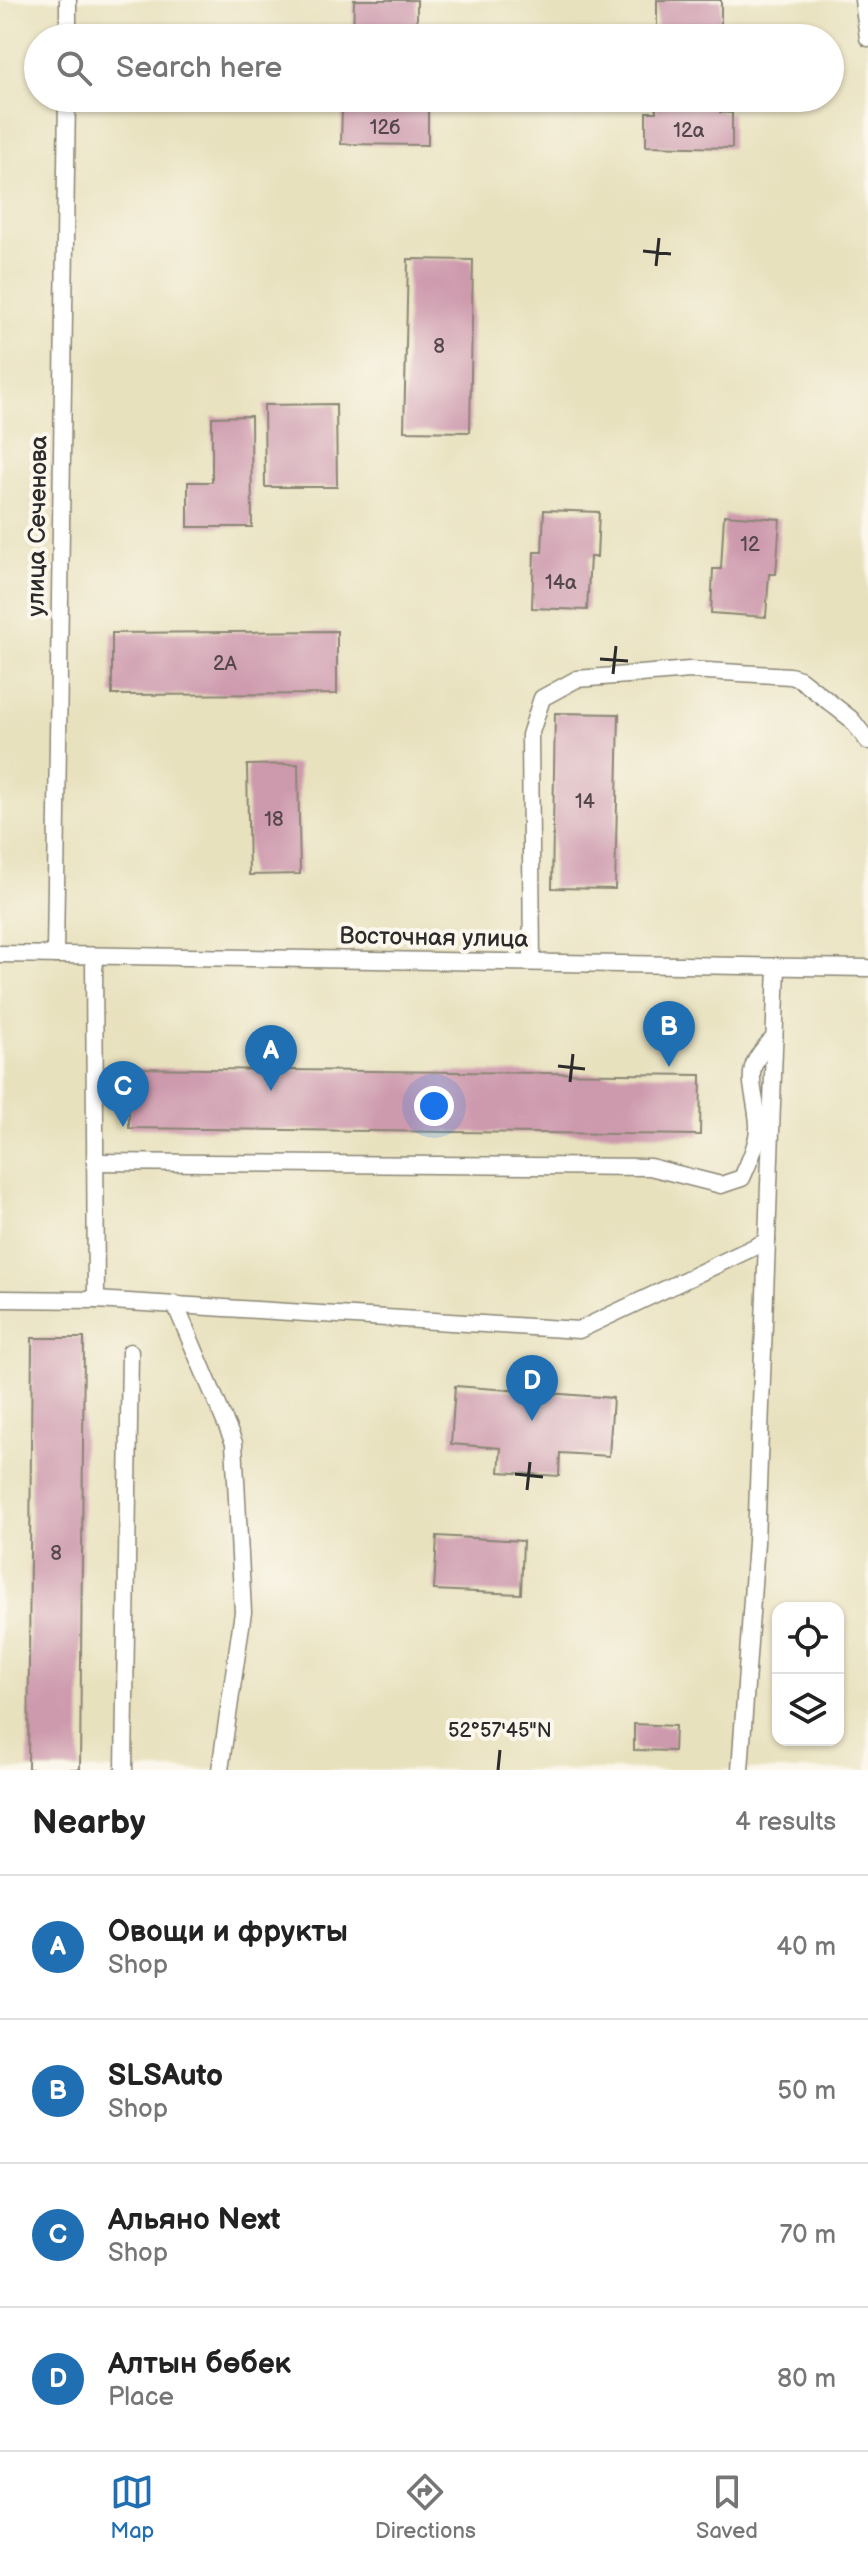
<!DOCTYPE html>
<html lang="en">
<head>
<meta charset="utf-8">
<style>
  :root { --surface:#fff; --page:#f6f6f6; --text:#222; --muted:#767676; --line:#e0e0e0; --accent:#1f6fb2 }
  body { margin:0; font-family:"Balsamiq Sans",sans-serif; background:var(--page); color:var(--text) }
  .controls { position:absolute; right:24px; bottom:24px; display:grid; overflow:hidden; border-radius:16px; box-shadow:0 2px 6px #0004 }
  .controls button { width:72px; height:72px; display:grid; place-items:center; padding:0; border:0; border-bottom:2px solid var(--line); background:var(--surface); color:var(--text); font:40px sans-serif }
  .you { position:absolute; left:434px; top:1106px; width:28px; height:28px; margin:-20px; border:6px solid #fff; border-radius:50%; background:#1a73e8; box-shadow:0 0 0 12px #1a73e833 }
  .badge { display:grid; place-items:center; width:52px; height:52px; border-radius:50%; background:var(--accent); color:#fff; font-size:26px; font-weight:700 }
  .pin { position:absolute; translate:-50% -66px; filter:drop-shadow(0 2px 4px #0008) }
  .pin::after { content:''; position:absolute; top:42px; width:28px; height:24px; background:inherit; clip-path:polygon(0 0,100% 0,50% 100%) }
  .list { margin:0; padding:0; list-style:none }
  h2 { display:flex; justify-content:space-between; align-items:center; height:104px; margin:0; padding:0 32px; font-size:34px }
  h2 small { font-size:26px; font-weight:400; color:var(--muted) }
  .list li { display:grid; grid-template-columns:52px 1fr auto; gap:24px; align-items:center; box-sizing:border-box; height:144px; padding:0 32px; border-top:2px solid var(--line) }
  .list b { display:block; font-size:30px; white-space:nowrap }
  .list p { margin:0; font-size:26px; white-space:nowrap; color:var(--muted) }
  .list em { font-size:26px; font-style:normal; color:var(--muted) }
  .icon { flex:none; width:44px; height:44px; fill:none; stroke:currentColor; stroke-width:2; stroke-linecap:round; stroke-linejoin:round }
  .map { position:relative; flex:none; width:868px; height:1770px; overflow:hidden }
  .search { position:absolute; background:var(--surface); box-shadow:0 2px 6px #0004; left:24px; right:24px; top:24px; height:88px; display:flex; align-items:center; gap:20px; box-sizing:border-box; padding:0 28px; border-radius:44px; color:var(--muted); font-size:30px }
  .sheet { height:680px; background:var(--surface) }
  nav { display:flex; justify-content:space-around; align-items:center; box-sizing:border-box; height:112px; border-top:2px solid var(--line); background:var(--surface); font-size:22px; color:var(--muted) }
  nav a { display:grid; justify-items:center; gap:4px }
  nav .on { color:var(--accent) }
  .map>svg:first-child { display:block }
  .building { fill:#cd9aad }
  .lines { fill:none; stroke-linecap:round; stroke-linejoin:round }
  .lane-casing { stroke:#8a8674; stroke-width:19 }
  .lane { stroke:#fff; stroke-width:16 }
  .ticks { fill:none; stroke:#2b2b2b; stroke-width:3 }
  .labels { text-anchor:middle; stroke-width:8; stroke-linejoin:round; paint-order:stroke }
  .number-label { font-size:20px; fill:#54474c }
  .street-label { font-size:24px; fill:#2b2b2b; stroke:#fbf7ec }
  .ticks-label { font-size:20px; text-anchor:middle; fill:#2b2b2b; stroke:#fbf7ec; stroke-width:8; stroke-linejoin:round; paint-order:stroke }
</style>
</head>
<body>
<div class="map">
<svg width="868" height="1770" viewBox="0 0 868 1770">
  <rect width="100%" height="100%" fill="#fbf7ec"/>
  <filter id="ink" filterUnits="userSpaceOnUse"><feTurbulence type="fractalNoise" baseFrequency=".0125" numOctaves="2"/><feDisplacementMap in="SourceGraphic" scale="16" xChannelSelector="R" yChannelSelector="G"/><feConvolveMatrix kernelMatrix="1 2 1 2 8 2 1 2 1" color-interpolation-filters="sRGB"/></filter>
  <filter id="wash" filterUnits="userSpaceOnUse"><feTurbulence type="fractalNoise" baseFrequency=".006" numOctaves="4" result="noise"/><feDisplacementMap in="SourceGraphic" scale="32" xChannelSelector="R" yChannelSelector="G"/><feGaussianBlur stdDeviation="1.8" result="paint"/><feColorMatrix in="noise" values="0 0 0 0 0 0 0 0 0 0 0 0 0 0 0 0 0 1.4 0 .05"/><feComposite in="paint" operator="in"/></filter>
  <g filter="url(#wash)">
    <rect width="100%" height="100%" fill="#e8e1be"/>
    <g id="blocks">
      <g class="building">
        <polygon points="354,0 417,0 417,38 353,38"/>
        <rect x="657" y="0" width="64" height="38"/>
        <polygon points="352,98 416,98 416,110 428,110 428,145 341,144 342,109 352,109"/>
        <polygon points="656,98 720,98 720,112 732,113 732,148 646,146 646,112 656,112"/>
        <polygon points="408,259 473,260 470,432 404,431"/>
        <polygon points="336,404 337,487 265,487 264,405"/>
        <polygon points="251,416 252,527 188,527 188,482 212,482 212,417"/>
        <polygon points="544,510 599,512 597,557 590,557 587,610 532,608 534,552 542,552"/>
        <polygon points="724,515 780,519 776,574 769,574 766,617 711,613 713,569 721,569"/>
        <polygon points="337,631 337,694 112,695 112,633"/>
        <polygon points="555,713 619,714 615,889 552,888"/>
        <polygon points="298,764 300,874 249,875 247,765"/>
        <polygon points="129,1068 701,1075 700,1135 129,1128"/>
        <polygon points="32,1338 84,1338 80,1769 28,1769"/>
        <polygon points="455,1386 613,1398 609,1456 560,1453 559,1476 499,1472 501,1448 451,1444"/>
        <polygon points="437,1536 523,1541 521,1594 434,1590"/>
        <polygon points="634,1724 675,1726 674,1751 634,1750"/>
      </g>
    </g>
  </g>
  <g filter="url(#ink)">
    <use href="#blocks" fill-opacity="0" stroke="#8a8674" stroke-width="2"/>
    <g class="lines">
      <g class="lane-casing">
        <g id="lane">
          <polyline points="863,0 868,38"/>
          <polyline points="68,38 68,0"/>
          <polyline points="0,954 868,968"/>
          <polyline points="55,955 67,98"/>
          <polyline points="94,956 96,1300"/>
          <polyline points="532,962 530,735 542,698 577,679 690,670 790,676 800,679 851,719 868,741"/>
          <path d="M95,1162l555,5 71,18 21,-7c7,-16 17,-37 16,-54 -3,-42 -19,-53 16,-86"/>
          <polyline points="0,1299 96,1300 579,1330 767,1241"/>
          <polyline points="175,1304 234,1443 243,1612 220,1770"/>
          <polyline points="124,1770 130,1352"/>
          <polyline points="740,1770 756,1542 777,966"/>
        </g>
      </g>
      <use href="#lane" class="lane"/>
    </g>
  </g>
  <path class="ticks" d="M643,251l28,3M656,266l3,-28M600,659l28,2M613,674l3,-28M558,1066l27,3M570,1082l3,-28M515,1474l28,3M527,1490l3,-28M498,1770l2,-20"/>
  <g class="labels">
    <g class="number-label">
      <text x="385" y="134">12б</text>
      <text x="689" y="137">12а</text>
      <text x="439" y="353">8</text>
      <text x="750" y="551">12</text>
      <text x="561" y="589">14а</text>
      <text x="225" y="670">2А</text>
      <text x="585" y="808">14</text>
      <text x="274" y="826">18</text>
      <text x="56" y="1560">8</text>
    </g>
    <g class="street-label">
      <text transform="translate(37 526) rotate(-89)" y="8">улица Сеченова</text>
      <text transform="translate(434 937) rotate(1)" y="8">Восточная улица</text>
    </g>
  </g>
  <g class="ticks-label">
    <text x="500" y="1737">52°57'45"N</text>
  </g>
</svg>
<div class="controls">
<button><svg class="icon" aria-label="locate" viewBox="0 0 24 24"><circle cx="12" cy="12" r="6"/><path d="M12 2v4M12 18v4M2 12h4M18 12h4"/></svg></button>
<button><svg class="icon" aria-label="layers" viewBox="0 0 24 24"><path d="M12 4l9 5-9 5-9-5zM3 14l9 5 9-5"/></svg></button>
</div>
<div class="you"></div>
<div class="pin badge" style="left:271px;top:1091px">A</div>
<div class="pin badge" style="left:669px;top:1067px">B</div>
<div class="pin badge" style="left:123px;top:1127px">C</div>
<div class="pin badge" style="left:532px;top:1421px">D</div>
<div class="search"><svg class="icon" aria-label="search" viewBox="0 0 24 24"><circle cx="10" cy="10" r="6"/><path d="M15 15l6 6"/></svg>Search here</div>
</div>
<section class="sheet">
<h2>Nearby<small>4 results</small></h2>
<ul class="list">
<li><span class="badge">A</span><div><b>Овощи и фрукты</b><p>Shop</p></div><em>40 m</em></li>
<li><span class="badge">B</span><div><b>SLSAuto</b><p>Shop</p></div><em>50 m</em></li>
<li><span class="badge">C</span><div><b>Альяно Next</b><p>Shop</p></div><em>70 m</em></li>
<li><span class="badge">D</span><div><b>Алтын бөбек</b><p>Place</p></div><em>80 m</em></li>
</ul>
</section>
<nav>
<a class="on"><svg class="icon" aria-label="map" viewBox="0 0 24 24"><path d="M3 6l6-2 6 2 6-2v14l-6 2-6-2-6 2zM9 4v14M15 6v14"/></svg>Map</a>
<a><svg class="icon" aria-label="directions" viewBox="0 0 24 24"><path d="M12 3l9 9-9 9-9-9zM9 14v-3h6M13 9l2 2-2 2"/></svg>Directions</a>
<a><svg class="icon" aria-label="saved" viewBox="0 0 24 24"><path d="M7 4h10v16l-5-4-5 4z"/></svg>Saved</a>
</nav>
</body>
</html>
